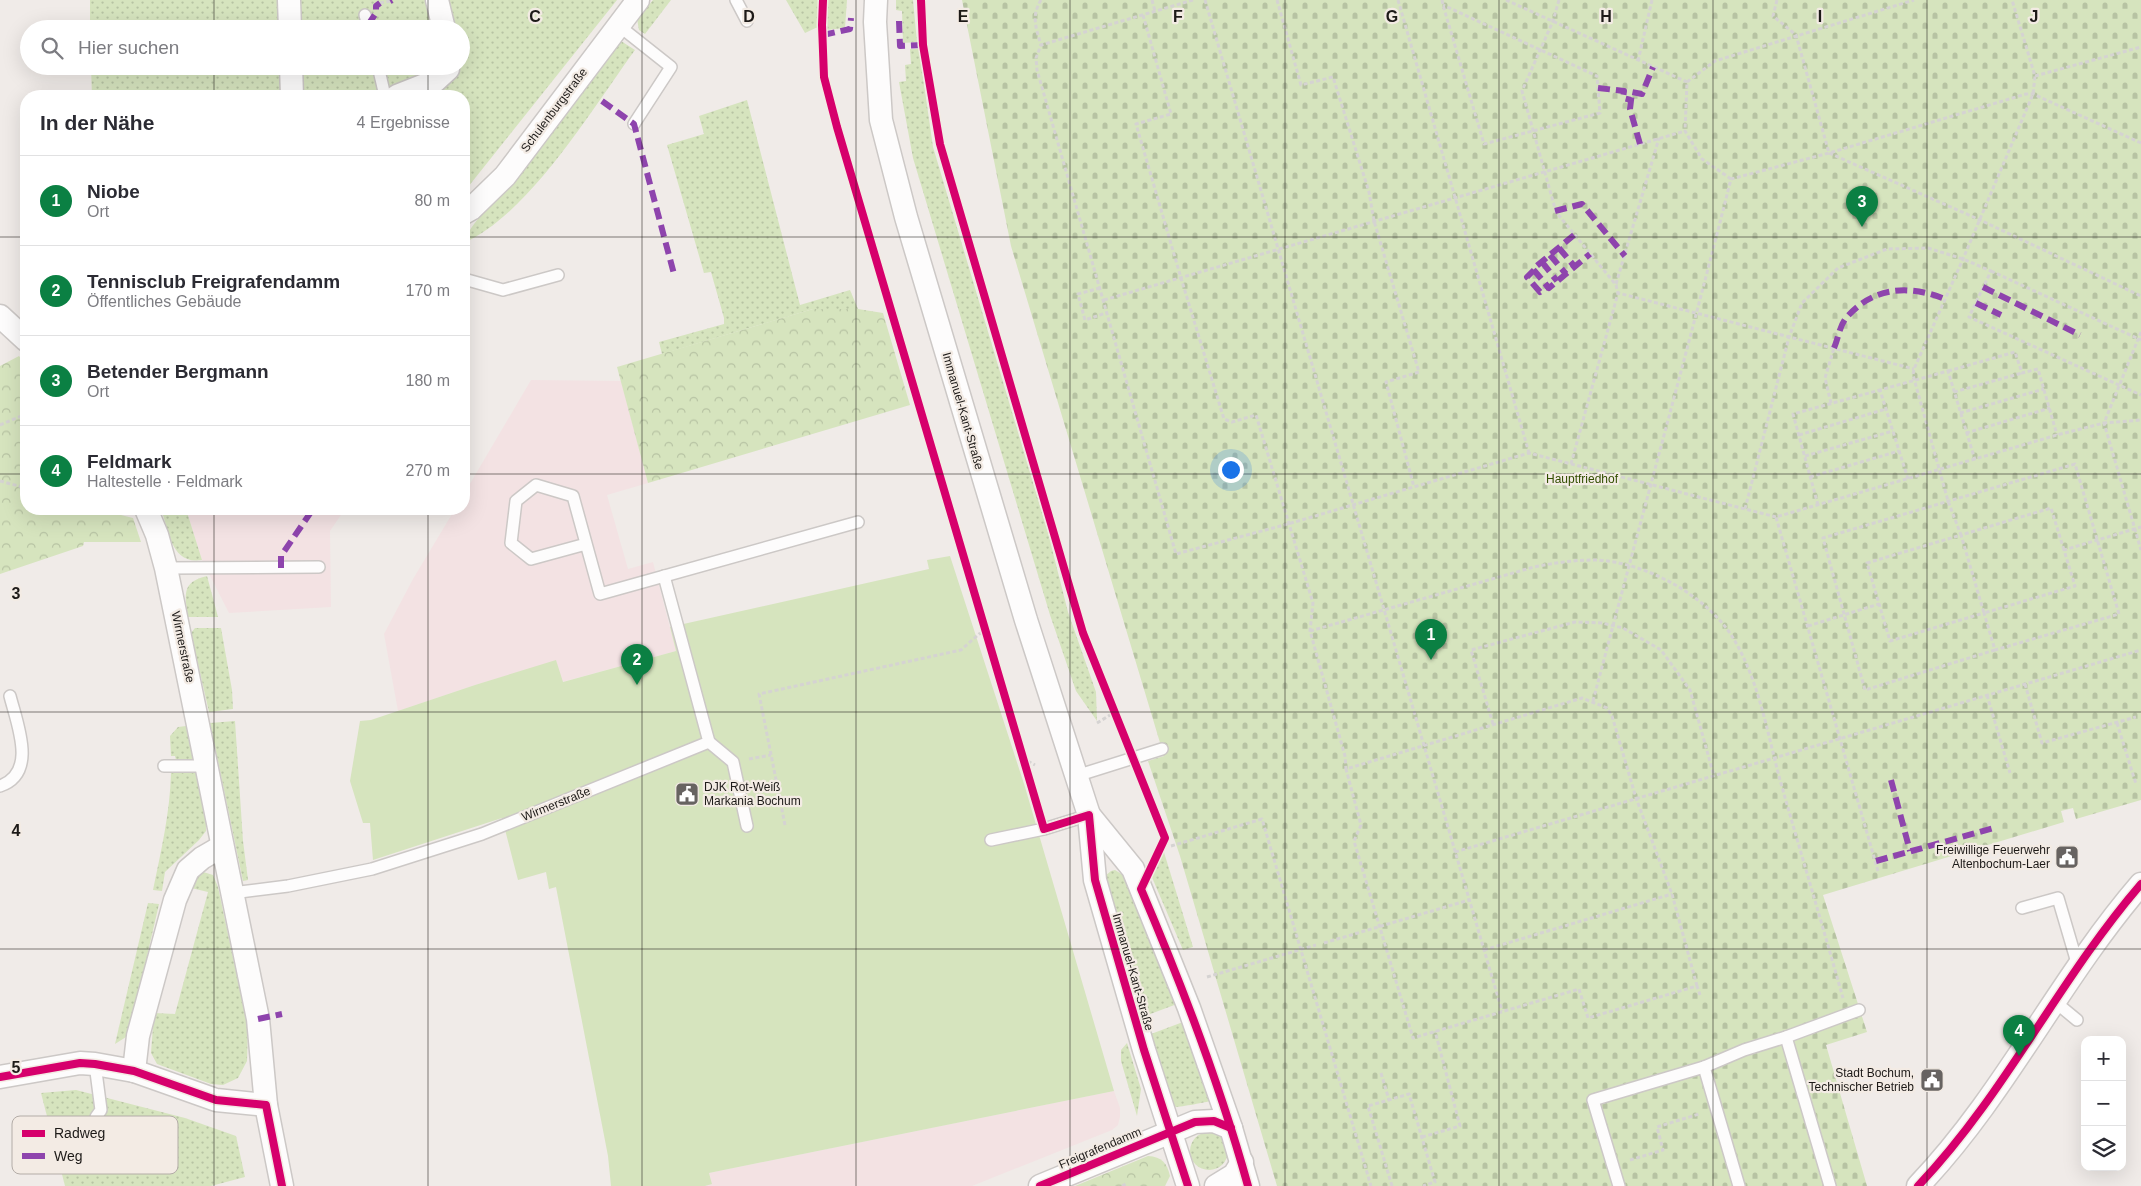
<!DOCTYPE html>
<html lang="de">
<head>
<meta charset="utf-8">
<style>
  :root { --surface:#fff; --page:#f7f7f7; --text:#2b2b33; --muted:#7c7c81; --line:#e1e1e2; --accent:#0b8043 }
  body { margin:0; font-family:Arial,sans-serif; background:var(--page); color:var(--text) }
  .controls { position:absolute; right:15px; bottom:15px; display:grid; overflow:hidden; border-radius:10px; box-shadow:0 5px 20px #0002 }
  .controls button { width:45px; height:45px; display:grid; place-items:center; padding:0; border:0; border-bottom:1px solid var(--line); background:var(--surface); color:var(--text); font:25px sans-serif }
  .you { position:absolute; left:1230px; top:469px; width:18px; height:18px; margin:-12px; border:4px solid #fff; border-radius:50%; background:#1a73e8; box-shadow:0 0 0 8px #1a73e833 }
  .badge { display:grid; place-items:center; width:32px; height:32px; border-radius:50%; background:var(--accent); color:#fff; font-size:16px; font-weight:700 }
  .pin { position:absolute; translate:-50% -41px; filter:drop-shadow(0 1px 2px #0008) }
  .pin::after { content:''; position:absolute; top:26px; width:18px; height:15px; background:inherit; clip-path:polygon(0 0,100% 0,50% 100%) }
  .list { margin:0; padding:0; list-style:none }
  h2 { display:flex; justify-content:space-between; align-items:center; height:65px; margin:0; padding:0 20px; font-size:21px }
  h2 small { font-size:16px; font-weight:400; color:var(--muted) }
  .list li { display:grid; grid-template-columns:32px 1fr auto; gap:15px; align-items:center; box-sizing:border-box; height:90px; padding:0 20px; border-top:1px solid var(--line) }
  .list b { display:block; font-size:19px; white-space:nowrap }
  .list p { margin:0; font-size:16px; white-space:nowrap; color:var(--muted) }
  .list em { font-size:16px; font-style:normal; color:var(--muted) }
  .icon { flex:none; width:28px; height:28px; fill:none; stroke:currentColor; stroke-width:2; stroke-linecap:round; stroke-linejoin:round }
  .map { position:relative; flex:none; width:2141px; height:1186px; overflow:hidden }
  .search { position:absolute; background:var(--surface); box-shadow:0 5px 20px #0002; left:20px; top:20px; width:450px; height:55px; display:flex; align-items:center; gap:12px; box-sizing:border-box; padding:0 18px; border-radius:28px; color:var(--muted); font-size:19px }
  .panel { position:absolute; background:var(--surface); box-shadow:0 5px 20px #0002; left:20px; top:90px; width:450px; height:425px; border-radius:20px }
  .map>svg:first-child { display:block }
  .commercial { fill:#f3e2e3 }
  .grass { fill:url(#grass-dots) }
  .forest { fill:url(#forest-crowns) }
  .cemetery { fill:url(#cemetery-stones) }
  .pitch { fill:#d6e4be }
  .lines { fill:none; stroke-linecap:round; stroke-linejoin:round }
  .service-casing { stroke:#ccc8c6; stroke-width:14 }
  .minor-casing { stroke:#ccc8c6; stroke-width:25 }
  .path { stroke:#d5d3d2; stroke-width:3; stroke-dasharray:4 2.5; stroke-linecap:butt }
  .service { stroke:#fdfcfc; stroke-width:11 }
  .minor { stroke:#fdfcfc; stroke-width:22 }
  .quiet { stroke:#8e44ad; stroke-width:6; stroke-dasharray:12 6; stroke-linecap:butt }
  .cycleway-casing { stroke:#f3ebe4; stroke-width:11 }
  .cycleway { stroke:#d6006c; stroke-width:8 }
  .grid { fill:none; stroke:#1d1a18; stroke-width:1; stroke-opacity:0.55 }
  .labels { text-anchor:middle; stroke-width:4.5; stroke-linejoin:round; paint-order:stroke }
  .street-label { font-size:12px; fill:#1d1a18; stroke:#f3ebe4 }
  .park-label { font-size:12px; fill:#334e00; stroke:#f3ebe4 }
  .poi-label { font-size:12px; fill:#1d1a18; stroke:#f3ebe4; text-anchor:end }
  .key { fill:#f3ebe4; stroke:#b3aca7; stroke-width:1 }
  .key-label { font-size:14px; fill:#1d1a18 }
  .grid-label { font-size:16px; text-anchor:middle; font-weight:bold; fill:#1d1a18; stroke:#f3ebe4; stroke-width:4.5; stroke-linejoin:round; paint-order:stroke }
</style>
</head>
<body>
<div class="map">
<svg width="2141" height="1186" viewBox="0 0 2141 1186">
  <defs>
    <pattern id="grass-dots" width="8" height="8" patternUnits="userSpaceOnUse" patternTransform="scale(1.25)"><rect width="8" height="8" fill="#d6e4be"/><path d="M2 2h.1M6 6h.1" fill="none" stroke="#b7c3a3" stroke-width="1.8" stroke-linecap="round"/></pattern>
    <pattern id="forest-crowns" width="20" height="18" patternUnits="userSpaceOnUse" patternTransform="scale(1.25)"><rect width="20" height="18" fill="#d6e4be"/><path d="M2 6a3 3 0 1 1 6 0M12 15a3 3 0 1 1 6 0" fill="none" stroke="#b7c3a3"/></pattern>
    <pattern id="cemetery-stones" width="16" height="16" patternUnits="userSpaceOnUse" patternTransform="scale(1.25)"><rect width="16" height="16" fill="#d6e4be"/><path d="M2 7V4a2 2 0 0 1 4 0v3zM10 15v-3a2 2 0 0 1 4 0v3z" fill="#b7c3a3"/></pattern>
  </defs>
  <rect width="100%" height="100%" fill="#f0ebe8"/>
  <g class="commercial">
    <polygon points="531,380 621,381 648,483 607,495 628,569 653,562 676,651 562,682 556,661 475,685 398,711 384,634 413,579 455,509 464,509 464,494"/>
    <polygon points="186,509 345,509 330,531 331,607 229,613 202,560"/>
    <polygon points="1114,1091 1120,1108 1120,1117 1118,1125 1112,1130 972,1186 705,1186 712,1184 709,1173"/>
  </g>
  <g class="grass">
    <polygon points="90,0 617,0 464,192 464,96 92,96 91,66 461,66 461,29 90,29"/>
    <polygon points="653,0 671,0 645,34 639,30 637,19"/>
    <polygon points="786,0 823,0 822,25 805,33"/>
    <polygon points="827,0 847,0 845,28 826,30"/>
    <polygon points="896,0 913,0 917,42 903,43 902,11 896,10"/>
    <path d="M621,41l14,9c-43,59 -105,163 -171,193 5,-19 33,-44 46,-61 38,-46 75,-93 111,-141z"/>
    <polygon points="910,49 919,49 933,147 1048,533 1068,612 1096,692 1097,721 1076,691 1050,615 913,158 899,82 906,81 905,65 911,64"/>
    <polygon points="747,100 800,305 850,290 858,309 813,309 662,354 659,342 724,324 724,318 711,272 704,273 667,145 704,134 699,116"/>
    <path d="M161,509h25l16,51c-31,5 -33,-29 -41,-51z"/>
    <path d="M207,576l11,41h-30c-3,-22 -7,-35 19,-41z"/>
    <polygon points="195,628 221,628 232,690 233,709 209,712 191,633"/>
    <polygon points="235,721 243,841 248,880 243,881 210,723"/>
    <polygon points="186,726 193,760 176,760 175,756 171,756 170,736 178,727"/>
    <path d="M171,773h25l10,48v10l-7,9 -34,32 -3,19 -9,-1c8,-39 17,-77 18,-117z"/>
    <polygon points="1163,849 1193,947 1183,950 1151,875"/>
    <polygon points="1115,870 1123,875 1177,1004 1145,1016 1105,876 1111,871"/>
    <polygon points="200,871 213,875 218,887 248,1028 247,1061 238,1078 223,1085 211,1084 157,1064 151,1053 154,1013 175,1014 208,892 187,887"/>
    <polygon points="148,903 159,904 131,1026 126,1037 115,1044"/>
    <path d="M1183,1022l27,79c-2,1 -30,6 -34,6l-3,-2 -22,-71z"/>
    <polygon points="1127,1043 1141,1089 1137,1116 1121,1061 1121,1050"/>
    <polygon points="76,1090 185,1118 236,1136 245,1177 211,1186 65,1186 41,1093"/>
    <circle cx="1209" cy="1151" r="19"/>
  </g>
  <g class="forest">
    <polygon points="813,309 858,309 883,313 910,405 648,483 617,367"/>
    <polygon points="19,356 26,365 26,509 118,509 121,515 133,518 141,542 84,542 83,546 0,574 0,366"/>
    <path d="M1148,1156c14,1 19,7 22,20l-5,10h-90z"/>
  </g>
  <polygon class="cemetery" points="962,0 2141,0 2141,800 2076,819 2073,808 2061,811 2064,822 1823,895 1867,1032 1826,1045 1867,1186 1277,1186 1180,856 1148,761 1164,756 1011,246"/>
  <polygon class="pitch" points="950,556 1025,787 1114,1091 709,1173 712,1184 705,1186 611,1186 608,1156 556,887 549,889 546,872 518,880 502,818 373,860 370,823 363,823 350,781 360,721 371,720 475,685 556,660 563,682 676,651 670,627 929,569 927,560"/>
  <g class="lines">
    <g class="service-casing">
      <g id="service">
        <polyline points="736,0 747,21"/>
        <polyline points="365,15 369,29"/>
        <polyline points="618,25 671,67 634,124"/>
        <polyline points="378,66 385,96"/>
        <polyline points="464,279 503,290 558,275"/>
        <polyline points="586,544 531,559 511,543 516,501 536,485 573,496 600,594 858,522"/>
        <polyline points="166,568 319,567"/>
        <polyline points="709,742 733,762 747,826"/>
        <polyline points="164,766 205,766"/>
        <polyline points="1076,776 1162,749"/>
        <path d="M0,786c38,-13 17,-62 10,-90"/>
        <polyline points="991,840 1044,829 1089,815"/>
        <polyline points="232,893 288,886 372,869 482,834 709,742 664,576"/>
        <polyline points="2022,908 2058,898 2078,966"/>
        <polyline points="2054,1001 2077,1020"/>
        <polyline points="1786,1037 1830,1186"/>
        <polyline points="95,1064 101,1110 96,1117"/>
        <polyline points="1704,1067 1739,1186"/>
        <polyline points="1619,1186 1593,1100 1704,1067 1744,1050 1786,1037 1859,1010"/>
      </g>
    </g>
    <g class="minor-casing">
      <g id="minor">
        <polyline points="289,0 290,29"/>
        <polyline points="437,0 444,29"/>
        <polyline points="876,0 875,22 881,120 906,217 1026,620 1089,815 1095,880 1144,1050 1188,1186"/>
        <polyline points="291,66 292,96"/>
        <polyline points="397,96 435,81 448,69 448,66"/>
        <polyline points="464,213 471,209 505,176 638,0"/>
        <polyline points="0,316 26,340"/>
        <polyline points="146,509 157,535 166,568 258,1019 266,1105 282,1186"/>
        <polyline points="1089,815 1133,869 1189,1008 1231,1128 1248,1186"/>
        <polyline points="134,1071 138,1036 175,900 188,870 202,858 221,847"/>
        <polyline points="0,1077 80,1063 95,1064 134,1071 216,1100 266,1105"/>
        <polyline points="1040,1186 1195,1122 1214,1121 1231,1128"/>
        <polyline points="1216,1186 1234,1175 1242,1162"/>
        <path d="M1918,1186c87,-91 141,-207 223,-302"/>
      </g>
    </g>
    <g class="path">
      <path d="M1041,0c-10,16 -5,28 0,45"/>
      <polyline points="1152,0 1155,11"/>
      <polyline points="1193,0 1041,45 1036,58 1037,70 1176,554 1288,524 1529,453 1776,517"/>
      <polyline points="1205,0 1502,1011"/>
      <polyline points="1277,0 1301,85 1333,77 1369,192 1374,221 1419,372 1386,382 1414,487"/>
      <polyline points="1398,0 1529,453"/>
      <polyline points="1442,0 1443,5 1484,144 1600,113 1597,76 1443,5"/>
      <polyline points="1506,0 1687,82"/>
      <polyline points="1559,0 1553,21 1522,91 1556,212 1616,285 1618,293"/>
      <polyline points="380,3 390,1"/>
      <polyline points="1143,15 1171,114 1136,124 1181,278 1224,419 1232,422 1256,415 1313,603 1310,631 1345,756 1346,769"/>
      <polyline points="1638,61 1652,0"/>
      <polyline points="2035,76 2141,47"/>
      <polyline points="2141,143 2033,94 2026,94 1829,153 1980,220 2141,296"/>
      <polyline points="1731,179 1702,159 1685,131 1687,82 1715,61 1914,0"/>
      <polyline points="1991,271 2141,340"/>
      <polyline points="1616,284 1659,138"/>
      <polyline points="1100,288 1078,294 1085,320 1106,313"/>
      <polyline points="1104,300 1685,131"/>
      <polyline points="2141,332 2104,423 2141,420"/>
      <polyline points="1948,371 2015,352 2022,373 2038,369 2057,435"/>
      <polyline points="1954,392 2022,373"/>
      <polyline points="1831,403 1825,378 1834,348"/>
      <polyline points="1960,413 2044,389"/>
      <polyline points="0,425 26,414"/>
      <polyline points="1966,433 2050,408"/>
      <polyline points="1799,435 1886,409"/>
      <polyline points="1805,456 1893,431"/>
      <polyline points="1571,464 1618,293 1914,369"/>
      <polyline points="1810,477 1899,451"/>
      <polyline points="1908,479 1880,390 1948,371 1975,460"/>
      <polyline points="0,481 26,488"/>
      <polyline points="1818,505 1793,414 1880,390"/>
      <polyline points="105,509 123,514"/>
      <polyline points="1745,509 1789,337 1802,303 1838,268 1887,249 1928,248 1963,259 1991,271 1969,317 2141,395"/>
      <polyline points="2064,550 2051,508 1961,535 1984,613 2075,586 2064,550 2141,527"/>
      <polyline points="1808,626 1879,604"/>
      <path d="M1310,631l224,-64c20,-4 39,-7 60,-7 51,1 117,37 142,83 25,44 32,95 46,144 20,70 41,140 61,211"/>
      <polyline points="1995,650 1865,690 1823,538 2075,464 2119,614 1995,650 1984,613 1890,641 1867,563 1961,535 1948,501 1913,375 1914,369 1963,259 2033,94 2035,76 2012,0"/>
      <polyline points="2025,684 2042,743 2136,717"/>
      <polyline points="1987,695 2010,773"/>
      <path d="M1593,701c46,-174 94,-348 138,-522l98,-26 -33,-118 -23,-19 4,-16"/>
      <polyline points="1097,723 1115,712"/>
      <polyline points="2117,723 2136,784"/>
      <polyline points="1493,724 1471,650 1575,622 1602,623 1623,628 1661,650 1690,690 1714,776"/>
      <polyline points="1022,758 1035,765"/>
      <polyline points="749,759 771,755"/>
      <polyline points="785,825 759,694 961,650 979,634 985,632"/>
      <polyline points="1171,846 1262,819 1371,1186"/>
      <polyline points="1455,852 2141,650"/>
      <polyline points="1878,871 1776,517 2057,435 2104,423 2141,550"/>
      <polyline points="1324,943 1469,900"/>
      <polyline points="1484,950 1672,894"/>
      <polyline points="1207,977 1316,945"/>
      <polyline points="1697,986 1672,894 1636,798 1612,716 1607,708 1582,698 1346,769 1361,825 1354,841 1413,1038 1579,989 1588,1018 1697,986 1700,995"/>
      <polyline points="1381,1073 1389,1100"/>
      <polyline points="1422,1137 1460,1126 1435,1031"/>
      <polyline points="1630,1160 1663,1150 1657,1127 1699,1114"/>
      <polyline points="1122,1186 1126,1184"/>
      <polyline points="1392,1186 1368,1106 1409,1094 1435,1182 1423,1186"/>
    </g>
    <use href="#service" class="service"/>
    <use href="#minor" class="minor"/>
    <g class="quiet">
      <polyline points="390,1 392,0"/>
      <polyline points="899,21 900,46 923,45"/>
      <polyline points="368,25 376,13 376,6 380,3"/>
      <polyline points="823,35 850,29 851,18"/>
      <polyline points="1598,88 1624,91 1623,98 1631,100"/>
      <polyline points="602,101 634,124 674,274"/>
      <polyline points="1640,144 1630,109 1632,92 1642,94 1653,67"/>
      <polyline points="1555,211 1582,204 1625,256"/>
      <polyline points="1574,235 1533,269 1549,288 1590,254"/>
      <polyline points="1559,248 1575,267"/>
      <polyline points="1550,255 1566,274"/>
      <polyline points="1542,262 1557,281"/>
      <polyline points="1534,270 1527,277 1540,292 1548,286"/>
      <polyline points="1983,287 2080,335"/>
      <polyline points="1976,303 2001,315"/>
      <path d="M1834,348c4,-9 6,-24 13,-31 27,-31 63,-32 98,-18"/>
      <polyline points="281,568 281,556 313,509"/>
      <polyline points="1891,780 1910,851"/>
      <polyline points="1876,861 1997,827"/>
      <polyline points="258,1019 282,1014"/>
    </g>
    <g class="cycleway-casing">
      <g id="cycleway">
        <polyline points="823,0 822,25 824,77 837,127 1044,829 1089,815 1095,880 1144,1050 1188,1186"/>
        <path d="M921,0l2,45 17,99 143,489 82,205 -24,51c41,96 79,196 107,297"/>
        <polyline points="0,1077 80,1063 95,1064 134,1071 216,1100 266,1105 282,1186"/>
        <polyline points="1040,1186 1195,1122 1214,1121 1231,1128"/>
        <path d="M1918,1186c87,-91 141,-207 223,-302"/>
      </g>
    </g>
    <use href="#cycleway" class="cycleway"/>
  </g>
  <path class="grid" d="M214,0v29M428,0v29M642,0v1186M856,0v1186M1070,0v1186M1285,0v1186M1499,0v1186M1713,0v1186M1927,0v1186M214,66v30M428,66v30M0,237h26M464,237h1677M0,474h26M464,474h1677M214,509v677M428,509v677M0,712h2141M0,949h2141"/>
  <defs>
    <g id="civic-square" transform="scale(1.25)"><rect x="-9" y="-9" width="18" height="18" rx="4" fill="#676361" stroke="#f3ebe4"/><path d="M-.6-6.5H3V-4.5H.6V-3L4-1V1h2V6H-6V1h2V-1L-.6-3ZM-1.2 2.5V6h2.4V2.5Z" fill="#fff"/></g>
  </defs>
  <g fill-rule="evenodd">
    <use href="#civic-square" x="687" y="794"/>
    <use href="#civic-square" x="2067" y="857"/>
    <use href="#civic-square" x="1932" y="1080"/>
  </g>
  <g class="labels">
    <g class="street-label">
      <text transform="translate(554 110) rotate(-53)" y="4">Schulenburgstraße</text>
      <text transform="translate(963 411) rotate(74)" y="4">Immanuel-Kant-Straße</text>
      <text transform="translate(183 647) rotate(78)" y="4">Wirmerstraße</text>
      <text transform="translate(556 804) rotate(-22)" y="4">Wirmerstraße</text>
      <text transform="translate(1133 972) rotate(74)" y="4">Immanuel-Kant-Straße</text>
      <text transform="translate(1100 1148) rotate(-23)" y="4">Freigrafendamm</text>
    </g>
    <g class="park-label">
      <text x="1582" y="483">Hauptfriedhof</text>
    </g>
    <g class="poi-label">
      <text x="704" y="791" text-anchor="start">DJK Rot-Weiß<tspan x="704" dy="14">Markania Bochum</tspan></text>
      <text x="2050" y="854">Freiwillige Feuerwehr<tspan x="2050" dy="14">Altenbochum-Laer</tspan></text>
      <text x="1914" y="1077">Stadt Bochum,<tspan x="1914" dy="14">Technischer Betrieb</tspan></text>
    </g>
  </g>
  <rect x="12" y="1116" width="166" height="58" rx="8" class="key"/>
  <rect x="22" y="1130" width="23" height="7" fill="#d6006c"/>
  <rect x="22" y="1153" width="23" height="6" fill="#8e44ad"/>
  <g class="key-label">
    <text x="54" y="1138">Radweg</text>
    <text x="54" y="1161">Weg</text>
  </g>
  <g class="grid-label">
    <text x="535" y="22">C</text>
    <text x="749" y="22">D</text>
    <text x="963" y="22">E</text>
    <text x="1178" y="22">F</text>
    <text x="1392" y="22">G</text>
    <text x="1606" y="22">H</text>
    <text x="1820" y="22">I</text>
    <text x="2034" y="22">J</text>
    <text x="16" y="599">3</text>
    <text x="16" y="836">4</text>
    <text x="16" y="1073">5</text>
  </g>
</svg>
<div class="controls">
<button>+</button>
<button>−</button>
<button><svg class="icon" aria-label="layers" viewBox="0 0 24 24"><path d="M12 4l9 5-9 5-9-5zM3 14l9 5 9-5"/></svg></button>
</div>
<div class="you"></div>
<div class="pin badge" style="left:1431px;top:660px">1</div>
<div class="pin badge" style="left:637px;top:685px">2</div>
<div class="pin badge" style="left:1862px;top:227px">3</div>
<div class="pin badge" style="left:2019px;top:1056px">4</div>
<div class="search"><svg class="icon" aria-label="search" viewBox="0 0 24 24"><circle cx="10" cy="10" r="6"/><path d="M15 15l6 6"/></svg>Hier suchen</div>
<section class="panel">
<h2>In der Nähe<small>4 Ergebnisse</small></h2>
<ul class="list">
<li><span class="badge">1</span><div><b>Niobe</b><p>Ort</p></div><em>80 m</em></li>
<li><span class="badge">2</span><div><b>Tennisclub Freigrafendamm</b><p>Öffentliches Gebäude</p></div><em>170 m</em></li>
<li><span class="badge">3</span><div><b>Betender Bergmann</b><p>Ort</p></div><em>180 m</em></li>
<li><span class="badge">4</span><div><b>Feldmark</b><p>Haltestelle · Feldmark</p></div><em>270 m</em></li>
</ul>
</section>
</div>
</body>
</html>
